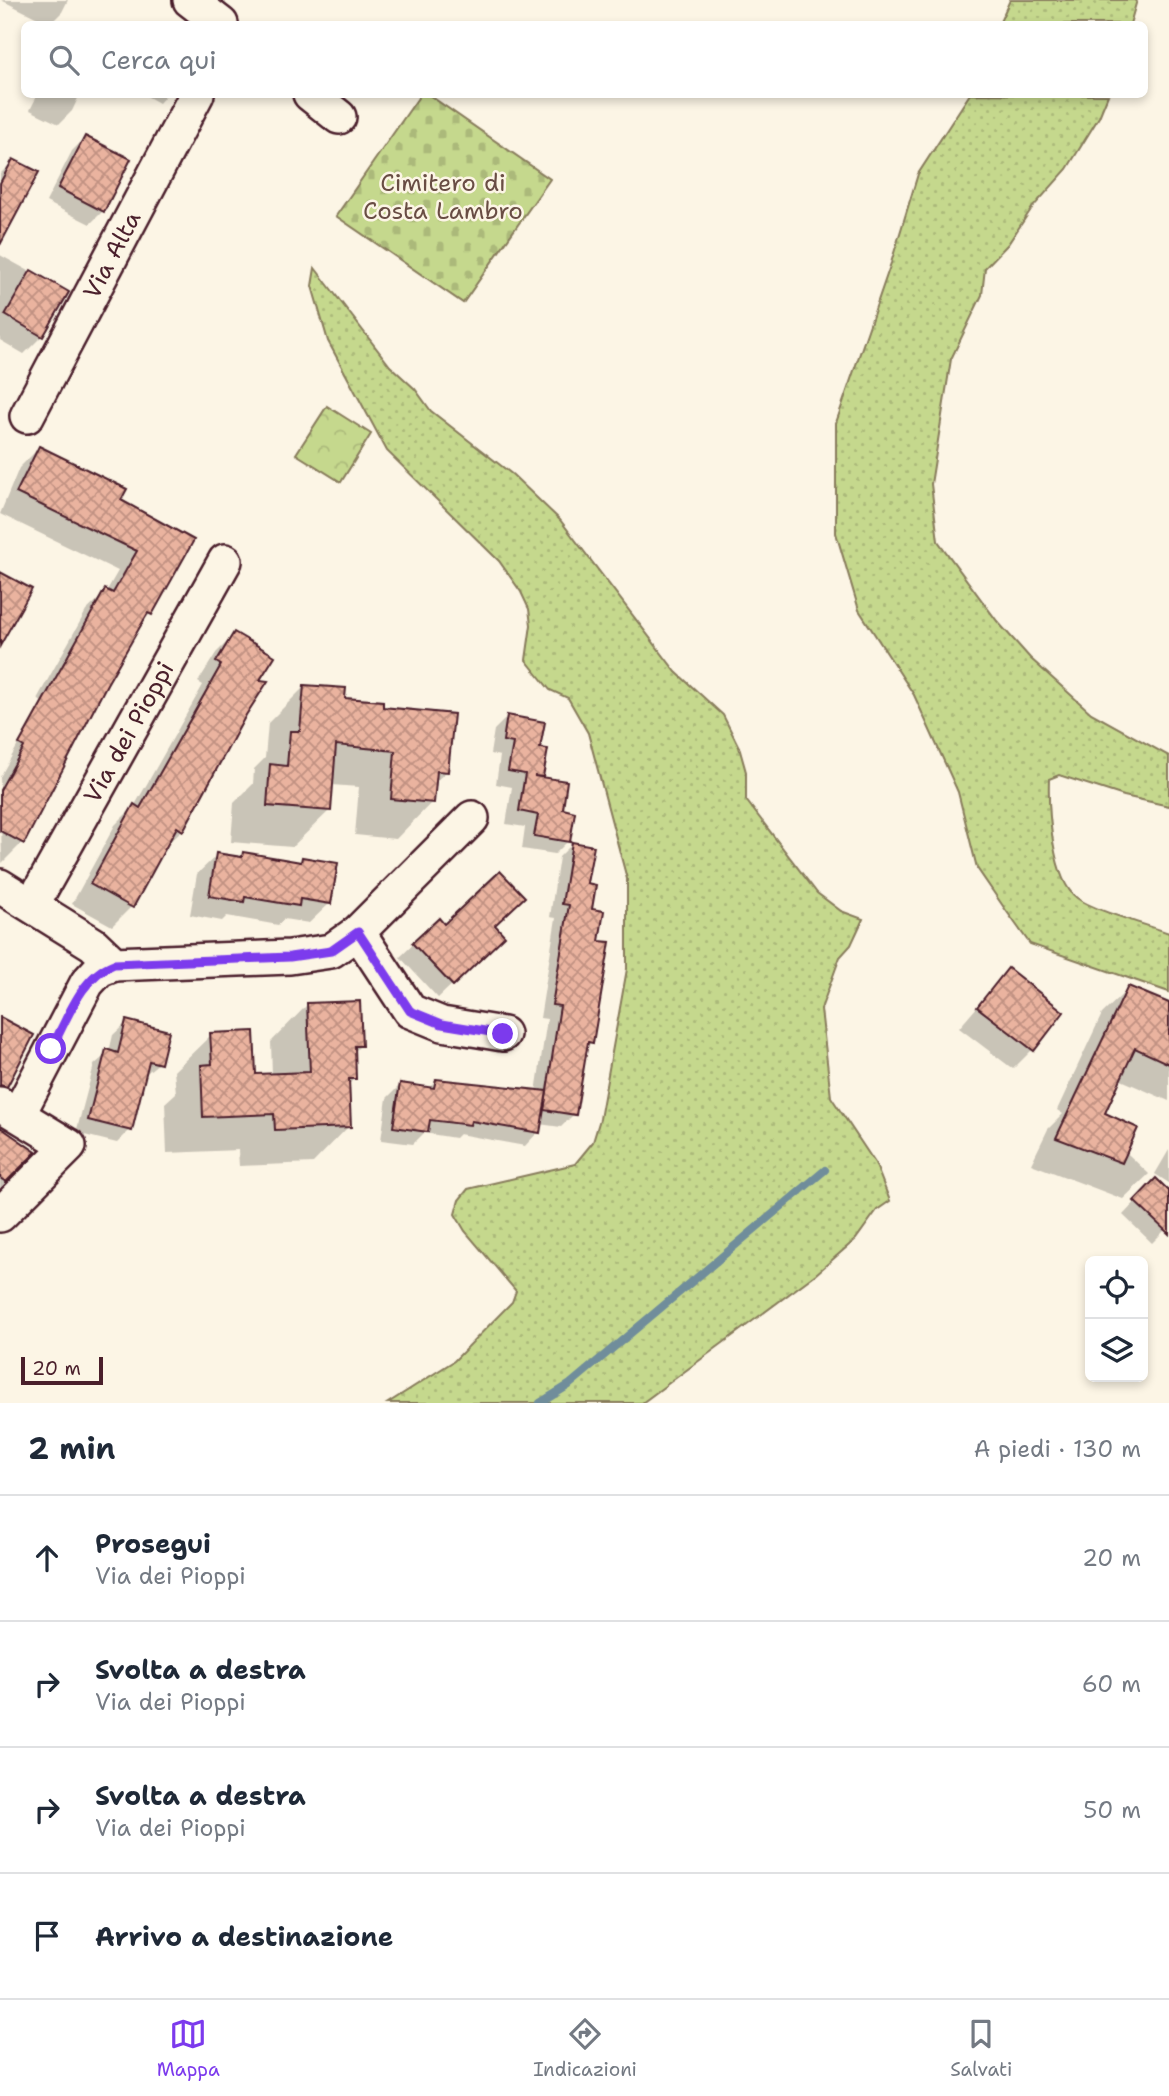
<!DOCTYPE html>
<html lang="it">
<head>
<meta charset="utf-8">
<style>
  :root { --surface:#fff; --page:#f2f2f3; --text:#1f2937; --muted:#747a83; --line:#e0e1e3; --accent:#7c3aed }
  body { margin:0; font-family:"Shantell Sans",sans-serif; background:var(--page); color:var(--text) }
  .controls { position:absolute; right:21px; bottom:21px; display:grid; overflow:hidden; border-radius:10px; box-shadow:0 4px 10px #0003 }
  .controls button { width:63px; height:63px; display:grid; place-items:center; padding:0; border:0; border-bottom:2px solid var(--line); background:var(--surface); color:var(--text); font:35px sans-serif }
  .scale { position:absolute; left:21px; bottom:18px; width:82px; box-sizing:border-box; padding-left:7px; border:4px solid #4a1f2b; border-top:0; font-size:19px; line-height:24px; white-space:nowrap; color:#4a1f2b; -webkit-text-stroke:5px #fcf5e5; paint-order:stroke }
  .stop { position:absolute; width:21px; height:21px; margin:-16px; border:5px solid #7c3aed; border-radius:50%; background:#fff }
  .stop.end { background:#7c3aed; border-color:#fff; box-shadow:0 2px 7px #0008 }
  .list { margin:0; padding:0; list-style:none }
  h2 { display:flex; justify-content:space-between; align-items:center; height:91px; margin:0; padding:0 28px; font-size:30px }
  h2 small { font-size:23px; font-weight:400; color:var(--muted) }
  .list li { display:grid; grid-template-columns:46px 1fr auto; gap:21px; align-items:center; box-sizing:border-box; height:126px; padding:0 28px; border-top:2px solid var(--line) }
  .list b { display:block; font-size:26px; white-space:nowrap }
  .list p { margin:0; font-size:23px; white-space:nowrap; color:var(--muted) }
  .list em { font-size:23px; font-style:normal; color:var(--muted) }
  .icon { flex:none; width:38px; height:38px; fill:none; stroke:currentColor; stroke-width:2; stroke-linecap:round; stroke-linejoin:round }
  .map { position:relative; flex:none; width:1169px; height:1403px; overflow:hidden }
  .search { position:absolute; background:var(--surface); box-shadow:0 4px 10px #0003; left:21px; right:21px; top:21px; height:77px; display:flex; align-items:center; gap:18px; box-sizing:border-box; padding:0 24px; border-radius:10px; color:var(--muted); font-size:26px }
  .sheet { height:595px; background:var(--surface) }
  nav { display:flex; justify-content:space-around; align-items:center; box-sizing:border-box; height:98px; border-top:2px solid var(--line); background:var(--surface); font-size:19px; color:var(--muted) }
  nav a { display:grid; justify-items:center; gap:4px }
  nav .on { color:var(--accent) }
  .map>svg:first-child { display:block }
  .grass { fill:url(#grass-dots); stroke:#887c5c; stroke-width:2 }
  .cemetery { fill:url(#cemetery-stones); stroke:#887c5c; stroke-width:2 }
  .park { fill:url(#park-crowns); stroke:#887c5c; stroke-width:2 }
  .shadow { fill:#0003 }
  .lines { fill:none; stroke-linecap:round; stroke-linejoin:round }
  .stream { stroke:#6f8d9b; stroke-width:8 }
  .building { fill:url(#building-cross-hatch); stroke:#4a1f2b; stroke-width:2 }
  .minor-casing { stroke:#4a1f2b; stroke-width:38 }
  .minor { stroke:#fcf5e5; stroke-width:33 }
  .route { stroke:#7c3aed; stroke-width:9 }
  .labels { text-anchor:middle; stroke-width:5; stroke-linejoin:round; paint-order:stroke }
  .park-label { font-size:24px; fill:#694d44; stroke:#fcf5e5 }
  .street-label { font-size:24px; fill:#4a1f2b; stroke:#fcf5e5 }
</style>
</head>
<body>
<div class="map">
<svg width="1169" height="1403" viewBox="0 0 1169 1403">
  <defs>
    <pattern id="grass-dots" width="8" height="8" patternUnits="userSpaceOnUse" patternTransform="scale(1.75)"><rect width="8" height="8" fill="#c5d88d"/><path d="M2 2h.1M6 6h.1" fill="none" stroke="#abb97a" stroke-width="1.8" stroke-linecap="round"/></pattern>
    <pattern id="cemetery-stones" width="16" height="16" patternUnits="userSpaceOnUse" patternTransform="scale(1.75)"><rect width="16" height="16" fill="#c5d88d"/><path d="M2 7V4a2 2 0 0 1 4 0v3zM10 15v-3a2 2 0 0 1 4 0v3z" fill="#abb97a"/></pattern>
    <pattern id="park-crowns" width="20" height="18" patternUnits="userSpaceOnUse" patternTransform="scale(1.75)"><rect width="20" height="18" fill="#c5d88d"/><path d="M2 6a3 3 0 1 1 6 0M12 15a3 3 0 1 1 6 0" fill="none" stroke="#abb97a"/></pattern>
    <pattern id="building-cross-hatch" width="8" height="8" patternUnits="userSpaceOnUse" patternTransform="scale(1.75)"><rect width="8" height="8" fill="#eab39f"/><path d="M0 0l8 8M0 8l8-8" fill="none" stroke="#c09182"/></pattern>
  </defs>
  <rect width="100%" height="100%" fill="#fcf5e5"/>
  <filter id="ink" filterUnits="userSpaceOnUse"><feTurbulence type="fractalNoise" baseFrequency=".0143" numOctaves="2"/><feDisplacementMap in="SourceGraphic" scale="14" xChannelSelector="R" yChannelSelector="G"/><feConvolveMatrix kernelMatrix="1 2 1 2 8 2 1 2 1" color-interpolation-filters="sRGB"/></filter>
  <g filter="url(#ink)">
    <g class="grass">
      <polygon points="1010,0 1137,0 1130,24 999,24"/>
      <path d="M970,94l138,1 -9,22 -32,52 -35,39 -24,36 -23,24 -3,27 -31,64 -20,125 7,57 59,80 33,37 61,55 78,43v50l-45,-10 -65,-21 -10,4c-1,29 3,101 28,119 15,12 71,27 92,35v59l-139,-48 -25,-35 -28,-41 -19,-76 -44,-97 -55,-85 -23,-77v-110l55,-160 27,-89z"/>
      <polygon points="315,268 390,366 415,389 431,411 513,475 560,520 676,672 723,715 739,747 746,772 746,800 817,893 841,911 863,919 851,945 840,957 821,1009 831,1097 875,1163 890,1201 877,1210 856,1239 816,1274 642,1403 388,1403 454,1361 512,1302 516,1291 465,1231 455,1214 459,1200 468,1189 575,1164 593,1142 600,1119 627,969 627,879 588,733 568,698 550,690 526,660 531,625 529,609 521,592 499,561 387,451 328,341 312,286"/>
    </g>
    <polygon class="cemetery" points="420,95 429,95 550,179 463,303 336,216"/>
    <polygon class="park" points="327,406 371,434 341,482 296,454"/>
    <g class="shadow">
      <polygon points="1,0 68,0 62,12 50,24"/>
      <polygon points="38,94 80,94 72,111 59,124 30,110"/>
      <polygon points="143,94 167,94 159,103"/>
      <polygon points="85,138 103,211 90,224 46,202 72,151"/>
      <polygon points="13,161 0,241 0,174"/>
      <polygon points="0,255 67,292 42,336 24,354 0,340"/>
      <polygon points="39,448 119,500 191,541 150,614 138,626 105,683 22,843 2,863 0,777 42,702 37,699 86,611 106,592 118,571 0,514 19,468"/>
      <polygon points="235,634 258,682 182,830 164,847 131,907 112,926 72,904 115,825 135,805 203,685 198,682 216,653"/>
      <polygon points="305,686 381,708 447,771 434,783 432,802 396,839 355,835 359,787 331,785 329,811 292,847 231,842 234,803 253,784 254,769 265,758 268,723"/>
      <polygon points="507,717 538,749 540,778 561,811 568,841 555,854 522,849 525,827 506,824 512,787 496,784 500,756 490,754 494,730"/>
      <polygon points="572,844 585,884 597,942 592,1042 585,1048 574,1114 561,1127 539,1124 538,1132 525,1146 459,1134 455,1138 424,1133 413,1144 381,1140 387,1098 400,1085 428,1089 436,1081 536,1092 547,1019 540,1018 556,918 550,917 559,857"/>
      <polygon points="243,854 298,863 303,858 329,904 309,923 284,919 278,925 227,916 222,921 190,915 197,874 217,855 238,859"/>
      <polygon points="438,921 444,926 493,925 503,936 438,998 400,957"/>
      <polygon points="1008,971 1032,1050 1013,1069 959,1028"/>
      <polygon points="1129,988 1169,1005 1169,1101 1119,1079 1091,1119 1149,1174 1123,1199 1031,1164 1048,1129 1063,1114 1057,1110 1102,1014"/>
      <polygon points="307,1005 360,1046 354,1052 355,1078 348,1085 349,1126 313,1163 239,1166 238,1150 167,1153 165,1103 176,1093 174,1071 211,1035 254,1075 272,1075 271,1042"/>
      <polygon points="127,1022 159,1063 144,1075 130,1130 117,1143 76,1133 94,1065 109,1052 113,1035"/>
      <polygon points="0,1128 33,1152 0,1188"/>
      <polygon points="1169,1150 1169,1183 1155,1174"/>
      <polygon points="1169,1193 1169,1226 1152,1243 1123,1215 1143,1194"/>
    </g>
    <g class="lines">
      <polyline class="stream" points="540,1403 569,1385 825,1170"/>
    </g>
    <g class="building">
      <polygon points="85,136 131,159 104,212 58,188"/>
      <polygon points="13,159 39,172 0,245 0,183"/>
      <polygon points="31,270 69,292 43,337 5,315"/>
      <polygon points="39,446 127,489 121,500 194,540 152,615 148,613 107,684 24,844 0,831 0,790 24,747 19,744 105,589 113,593 137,551 16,493"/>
      <polygon points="0,572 32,589 0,646"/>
      <polygon points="234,632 275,656 260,680 268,681 246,715 183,831 177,827 133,908 90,884 134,804 140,808 221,665 216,662"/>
      <polygon points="304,685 346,688 345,698 383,701 383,707 454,714 448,772 437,771 434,803 391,799 395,751 336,745 331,811 267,806 270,764 287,766 290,731 300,731"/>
      <polygon points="507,715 545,722 540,748 548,749 543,777 534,776 567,781 563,809 575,812 570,842 534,836 538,815 519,811 525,774 508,771 513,743 503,741"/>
      <polygon points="572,842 594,846 587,883 596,885 592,909 604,911 599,941 610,942 593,1043 588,1042 576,1115 544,1110 560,1006 552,1005 569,905 562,904"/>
      <polygon points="243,852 301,862 302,857 338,863 331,904 300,899 299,906 245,897 244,902 209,896 216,853 242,857"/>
      <polygon points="500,871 525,897 495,925 505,936 453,986 412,943 439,918 444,924"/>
      <polygon points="1008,968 1064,1012 1034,1051 977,1007"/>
      <polygon points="1128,986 1169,1003 1169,1064 1135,1048 1105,1113 1138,1128 1122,1163 1056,1138"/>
      <polygon points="360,1001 362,1046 355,1046 356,1079 349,1079 351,1127 275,1130 274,1114 203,1117 201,1065 212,1064 210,1033 254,1031 256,1074 310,1072 307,1003"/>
      <polygon points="0,1017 34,1035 7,1087 0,1085"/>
      <polygon points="126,1020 169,1031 161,1064 149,1061 132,1131 88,1120 106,1049 118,1053"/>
      <polygon points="436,1079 547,1091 540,1133 471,1121 470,1125 430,1120 428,1132 393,1127 400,1083 434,1088"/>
      <polygon points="0,1127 36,1152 6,1182 0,1178"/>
      <polygon points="1156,1178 1169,1191 1169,1234 1134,1201"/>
    </g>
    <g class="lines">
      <g class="minor-casing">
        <g id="minor">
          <polyline points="190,0 221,24"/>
          <polyline points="310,94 339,117"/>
          <path id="s1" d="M27,416l170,-322"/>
          <polyline points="0,886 93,944 114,964 290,957 331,951 358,932 472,818"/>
          <path id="s2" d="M32,905l193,-344"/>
          <polyline points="358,932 410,1011 442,1024 503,1034"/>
          <polyline points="0,1104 69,1146 0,1215"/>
          <polyline points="19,1113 87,983 99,970 114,964"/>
        </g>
      </g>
      <use href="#minor" class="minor"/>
    </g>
  </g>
  <g class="lines" filter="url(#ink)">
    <path class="route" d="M51,1049c16,-29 30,-73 63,-85l176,-7 41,-6 27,-19 52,79 32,13 61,10"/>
  </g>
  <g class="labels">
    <g class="park-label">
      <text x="443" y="191">Cimitero di<tspan x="443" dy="28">Costa Lambro</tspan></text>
    </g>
    <g class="street-label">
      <text dy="8" stroke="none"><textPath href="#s1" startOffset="182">Via Alta</textPath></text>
      <text dy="8" stroke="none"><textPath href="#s2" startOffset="198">Via dei Pioppi</textPath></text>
    </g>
  </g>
</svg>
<div class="controls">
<button><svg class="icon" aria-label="locate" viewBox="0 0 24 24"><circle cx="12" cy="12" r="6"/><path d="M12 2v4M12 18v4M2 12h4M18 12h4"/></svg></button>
<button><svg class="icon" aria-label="layers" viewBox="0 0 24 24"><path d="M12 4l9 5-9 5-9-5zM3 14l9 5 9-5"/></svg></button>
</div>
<div class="scale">20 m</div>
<div class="stop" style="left:51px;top:1049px"></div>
<div class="stop end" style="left:503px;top:1034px"></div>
<div class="search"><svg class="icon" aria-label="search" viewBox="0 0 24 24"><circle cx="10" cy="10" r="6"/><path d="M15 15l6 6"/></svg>Cerca qui</div>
</div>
<section class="sheet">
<h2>2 min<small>A piedi · 130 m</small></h2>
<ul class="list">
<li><svg class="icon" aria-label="ahead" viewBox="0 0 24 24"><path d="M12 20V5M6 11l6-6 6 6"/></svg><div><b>Prosegui</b><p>Via dei Pioppi</p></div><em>20 m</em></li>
<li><svg class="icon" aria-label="right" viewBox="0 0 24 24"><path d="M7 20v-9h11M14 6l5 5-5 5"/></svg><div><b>Svolta a destra</b><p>Via dei Pioppi</p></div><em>60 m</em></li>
<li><svg class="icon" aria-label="right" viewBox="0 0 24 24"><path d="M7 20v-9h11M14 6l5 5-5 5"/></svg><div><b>Svolta a destra</b><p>Via dei Pioppi</p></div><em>50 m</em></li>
<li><svg class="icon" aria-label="arrive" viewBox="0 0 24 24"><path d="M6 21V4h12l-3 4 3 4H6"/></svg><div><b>Arrivo a destinazione</b></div></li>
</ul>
</section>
<nav>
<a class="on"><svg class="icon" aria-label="map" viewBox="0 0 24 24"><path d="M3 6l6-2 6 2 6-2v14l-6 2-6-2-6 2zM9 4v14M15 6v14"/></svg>Mappa</a>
<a><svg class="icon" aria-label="directions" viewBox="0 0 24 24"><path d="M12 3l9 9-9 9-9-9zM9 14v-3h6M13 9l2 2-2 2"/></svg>Indicazioni</a>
<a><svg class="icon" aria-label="saved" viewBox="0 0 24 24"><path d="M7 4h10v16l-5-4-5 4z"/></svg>Salvati</a>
</nav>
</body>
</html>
